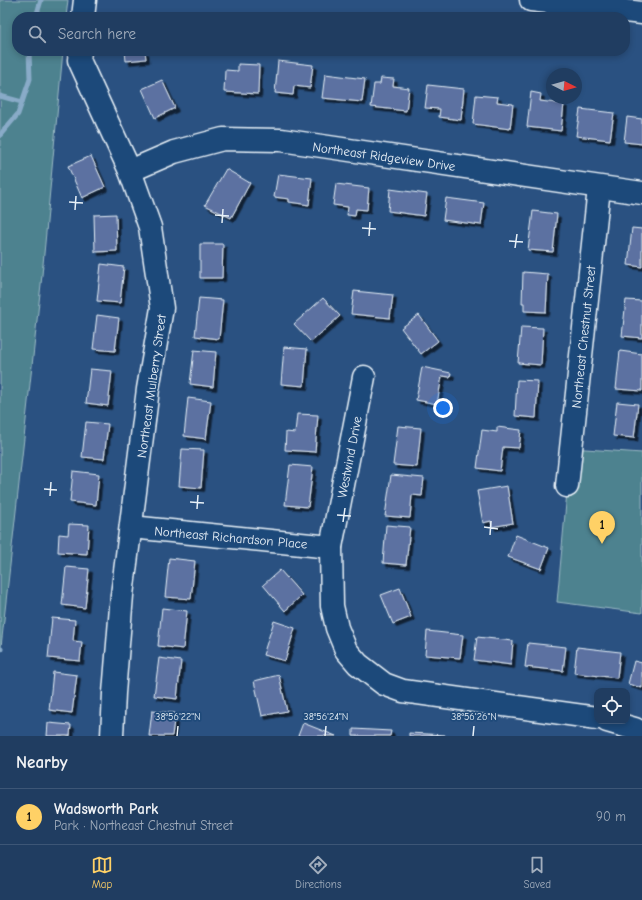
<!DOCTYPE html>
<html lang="en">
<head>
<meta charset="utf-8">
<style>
  :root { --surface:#203d61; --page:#284467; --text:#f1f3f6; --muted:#a2aebd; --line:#3d5676; --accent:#ffd166 }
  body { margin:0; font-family:"Comic Neue",sans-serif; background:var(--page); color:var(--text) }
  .controls { position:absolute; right:12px; bottom:12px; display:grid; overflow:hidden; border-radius:8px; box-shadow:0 2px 6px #0003 }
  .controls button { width:36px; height:36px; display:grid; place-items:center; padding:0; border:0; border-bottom:1px solid var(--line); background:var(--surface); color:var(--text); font:20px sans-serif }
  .compass { position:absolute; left:546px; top:68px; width:36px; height:36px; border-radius:50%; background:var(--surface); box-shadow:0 2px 6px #0003; rotate:95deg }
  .you { position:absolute; left:443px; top:408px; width:14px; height:14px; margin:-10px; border:3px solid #fff; border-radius:50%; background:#1a73e8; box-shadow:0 0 0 6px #1a73e833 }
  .badge { display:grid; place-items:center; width:26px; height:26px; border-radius:50%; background:var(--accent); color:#111; font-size:13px; font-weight:700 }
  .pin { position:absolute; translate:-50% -33px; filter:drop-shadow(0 1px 2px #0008) }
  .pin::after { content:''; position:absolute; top:21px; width:14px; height:12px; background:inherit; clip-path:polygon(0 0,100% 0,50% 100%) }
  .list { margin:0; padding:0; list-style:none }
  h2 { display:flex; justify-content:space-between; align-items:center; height:52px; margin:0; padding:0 16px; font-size:17px }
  h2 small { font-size:13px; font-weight:400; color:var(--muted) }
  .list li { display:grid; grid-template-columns:26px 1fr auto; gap:12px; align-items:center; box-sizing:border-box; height:56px; padding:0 16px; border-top:1px solid var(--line) }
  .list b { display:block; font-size:15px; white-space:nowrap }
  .list p { margin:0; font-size:13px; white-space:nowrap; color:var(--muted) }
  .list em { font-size:13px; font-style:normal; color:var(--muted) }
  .icon { flex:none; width:22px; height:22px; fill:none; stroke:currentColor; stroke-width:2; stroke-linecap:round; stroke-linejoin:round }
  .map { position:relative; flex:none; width:642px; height:736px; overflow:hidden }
  .search { position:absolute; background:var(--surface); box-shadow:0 2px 6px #0003; left:12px; right:12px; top:12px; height:44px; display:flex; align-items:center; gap:10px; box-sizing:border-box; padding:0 14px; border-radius:16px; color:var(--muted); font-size:15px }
  .sheet { height:108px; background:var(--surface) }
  nav { display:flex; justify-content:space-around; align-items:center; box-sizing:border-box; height:56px; border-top:1px solid var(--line); background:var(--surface); font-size:11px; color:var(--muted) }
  nav a { display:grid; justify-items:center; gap:2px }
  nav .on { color:var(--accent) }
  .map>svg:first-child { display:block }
  .green { fill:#4e828f; stroke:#9bbac4 }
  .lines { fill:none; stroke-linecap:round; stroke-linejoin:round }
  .stream { stroke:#89abc8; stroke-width:5 }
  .building { fill:#5c71a1; stroke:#e8f1f8; filter:url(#shadow) }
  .minor-casing { stroke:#e8f1f8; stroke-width:25 }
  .minor { stroke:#1f4a7a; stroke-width:22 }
  .ticks { fill:none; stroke:#e8f1f8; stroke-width:1.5 }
  .labels { text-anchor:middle; stroke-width:3.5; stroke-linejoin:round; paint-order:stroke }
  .street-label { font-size:13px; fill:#e8f1f8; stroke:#1f4a7a }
  .ticks-label { font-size:10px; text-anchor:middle; fill:#e8f1f8; stroke:#1f4a7a; stroke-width:3.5; stroke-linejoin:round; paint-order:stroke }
</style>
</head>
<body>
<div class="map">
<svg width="642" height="736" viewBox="0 0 642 736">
  <defs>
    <filter id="shadow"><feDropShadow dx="3.5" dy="3.5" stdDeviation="0" flood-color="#0009"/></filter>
  </defs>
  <rect width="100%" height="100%" fill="#2a5181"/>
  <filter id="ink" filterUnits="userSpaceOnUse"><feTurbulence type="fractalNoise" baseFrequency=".025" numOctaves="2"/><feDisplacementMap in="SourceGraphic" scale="8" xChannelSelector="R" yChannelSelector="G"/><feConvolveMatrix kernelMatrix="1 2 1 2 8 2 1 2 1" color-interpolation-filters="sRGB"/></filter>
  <g filter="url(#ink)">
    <g class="green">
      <polygon points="0,0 68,0 66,17 17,17 17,51 63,51 42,275 0,656"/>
      <polygon points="571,448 642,453 642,613 557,602"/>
    </g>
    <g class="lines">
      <g class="stream">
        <polyline points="36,17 41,0"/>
        <polyline points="0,96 22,102"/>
        <polyline points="0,135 18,114 30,79 29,51"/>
        <polyline points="0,649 1,649"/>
      </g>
    </g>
    <g class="building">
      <polygon points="125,51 145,51 146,59 126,61"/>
      <polygon points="278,61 313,65 310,88 294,86 293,95 275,93"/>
      <polygon points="238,64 259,65 258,94 224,92 225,70 238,71"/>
      <polygon points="325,74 365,79 362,102 322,98"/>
      <polygon points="381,78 394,79 393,86 409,88 406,111 371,107 374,84 380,84"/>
      <polygon points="162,80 175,108 155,118 142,89"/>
      <polygon points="428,85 464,89 461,120 439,117 440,109 425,108"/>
      <polygon points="531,92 541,94 540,101 564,104 561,131 527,127"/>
      <polygon points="476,95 498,97 497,102 513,104 510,129 473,124"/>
      <polygon points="580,109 614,113 610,140 576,136"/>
      <polygon points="627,117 642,119 642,144 624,142"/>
      <polygon points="91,156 105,187 82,198 68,166"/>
      <polygon points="226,169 250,183 231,218 205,205"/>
      <polygon points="278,174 312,178 309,205 289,202 289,199 274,197"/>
      <polygon points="336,184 369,188 367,210 356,209 355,216 347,215 348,207 333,205"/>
      <polygon points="390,189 427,194 424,216 388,211"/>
      <polygon points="446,198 484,203 481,225 443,220"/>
      <polygon points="533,211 557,214 553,252 528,250"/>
      <polygon points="116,214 117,251 95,252 94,215"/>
      <polygon points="632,228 642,229 642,267 628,265"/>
      <polygon points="200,244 223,244 222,278 200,278"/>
      <polygon points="101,264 124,267 120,303 97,301"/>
      <polygon points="523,272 548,274 546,312 524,311 524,303 522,303"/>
      <polygon points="354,291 393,295 390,318 351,314"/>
      <polygon points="199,298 223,300 219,339 195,336"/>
      <polygon points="323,298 340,316 311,342 294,324"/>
      <polygon points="626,300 642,301 642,338 622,336"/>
      <polygon points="97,315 119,318 115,351 93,349"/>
      <polygon points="419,315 438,341 421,354 401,328"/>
      <polygon points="521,327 543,328 541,365 518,363"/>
      <polygon points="284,347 307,349 304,386 281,384"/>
      <polygon points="194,350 216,352 213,387 190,384"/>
      <polygon points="620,351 642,354 642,391 616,389"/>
      <polygon points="422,367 451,373 450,377 442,376 437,404 416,400"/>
      <polygon points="90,369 112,371 108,406 86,403"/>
      <polygon points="517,380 538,381 536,418 515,416"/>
      <polygon points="188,398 211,401 206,439 184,436"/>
      <polygon points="617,402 638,404 634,438 613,436"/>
      <polygon points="297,414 318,415 315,452 285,450 286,432 295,433"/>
      <polygon points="86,422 108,424 104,459 82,457"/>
      <polygon points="398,426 421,428 417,467 393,465"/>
      <polygon points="497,427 521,430 519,448 503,447 500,471 477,468 482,430 497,432"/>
      <polygon points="182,449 204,450 201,488 179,486"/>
      <polygon points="290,465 313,467 308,507 285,505"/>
      <polygon points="73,471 99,474 96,505 70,502"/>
      <polygon points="391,475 424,478 422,496 412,495 410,518 385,516"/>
      <polygon points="507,486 513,523 492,527 491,521 483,523 477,491"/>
      <polygon points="69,524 89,525 87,554 58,552 59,534 68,535"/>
      <polygon points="386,525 410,527 406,565 383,563"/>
      <polygon points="516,535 549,548 541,569 508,557"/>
      <polygon points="169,558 195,561 191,599 165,597"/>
      <polygon points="66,567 89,569 85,608 62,605"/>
      <polygon points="280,570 302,595 285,611 263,585"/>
      <polygon points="400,588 411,617 393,624 381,595"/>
      <polygon points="162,608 187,611 183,649 158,646"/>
      <polygon points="52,618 75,620 73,641 82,642 80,661 48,658"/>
      <polygon points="274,621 295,628 285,661 263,655"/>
      <polygon points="427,631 463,635 460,658 425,655"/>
      <polygon points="477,637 513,641 511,665 474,660"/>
      <polygon points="528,643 566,647 563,671 525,667"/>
      <polygon points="577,647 620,652 617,678 574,673"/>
      <polygon points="159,658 181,661 177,699 154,696"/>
      <polygon points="634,661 642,663 642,688 628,684"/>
      <polygon points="53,672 77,675 72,713 49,710"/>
      <polygon points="279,675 287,711 262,716 254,681"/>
      <polygon points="152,711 175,713 172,736 149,736"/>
      <polygon points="48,723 71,725 70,736 47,736"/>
      <polygon points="303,723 336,736 298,736"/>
      <polygon points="353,729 391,731 390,736 353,736"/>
      <polygon points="409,733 445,735 445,736 409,736"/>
    </g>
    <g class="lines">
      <g class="minor-casing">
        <g id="minor">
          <polyline points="531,0 642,13"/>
          <polyline points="83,17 85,0"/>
          <polyline points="80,51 79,60 130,171 150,227 162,308 148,389 122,595 114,693 112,736"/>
          <polyline points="130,171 174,152 223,139 281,140 642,193"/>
          <polyline points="364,377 331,547 332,606 337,628 346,650 358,664 384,684 403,691 597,718"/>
          <polyline points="567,486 599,188"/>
          <polyline points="131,527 331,547"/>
          <polyline points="607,721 635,729 642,733"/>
        </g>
      </g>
      <use href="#minor" class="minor"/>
    </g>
  </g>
  <path class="ticks" d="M69,202l14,1M75,210l1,-14M215,215l14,1M222,223l1,-14M362,228l14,1M369,236l1,-14M509,241l14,1M515,248l2,-14M44,489l13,1M50,496l1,-14M190,502l14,1M197,509l1,-14M337,515l14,1M343,522l2,-14M484,527l14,2M490,535l1,-14M177,736l1,-10M325,736l1,-10M473,736l1,-10"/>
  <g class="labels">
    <g class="street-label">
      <text transform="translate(384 156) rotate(8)" y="5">Northeast Ridgeview Drive</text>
      <text transform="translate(583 337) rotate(-84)" y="5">Northeast Chestnut Street</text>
      <text transform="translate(151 386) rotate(-82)" y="5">Northeast Mulberry Street</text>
      <text transform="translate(349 457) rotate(-79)" y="5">Westwind Drive</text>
      <text transform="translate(231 537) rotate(5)" y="5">Northeast Richardson Place</text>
    </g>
  </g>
  <g class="ticks-label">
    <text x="178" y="720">38°56'22"N</text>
    <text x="326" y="720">38°56'24"N</text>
    <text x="474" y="720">38°56'26"N</text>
  </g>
</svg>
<div class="controls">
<button><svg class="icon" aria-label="locate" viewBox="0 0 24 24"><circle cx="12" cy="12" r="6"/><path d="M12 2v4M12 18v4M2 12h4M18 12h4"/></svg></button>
</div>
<svg class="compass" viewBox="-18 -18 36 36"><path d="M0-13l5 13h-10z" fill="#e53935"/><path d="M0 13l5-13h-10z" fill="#a2aebd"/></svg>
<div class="you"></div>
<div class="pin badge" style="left:602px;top:544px">1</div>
<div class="search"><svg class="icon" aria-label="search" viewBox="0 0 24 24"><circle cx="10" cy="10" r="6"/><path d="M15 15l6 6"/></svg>Search here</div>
</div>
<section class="sheet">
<h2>Nearby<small></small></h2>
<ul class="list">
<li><span class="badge">1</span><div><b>Wadsworth Park</b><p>Park · Northeast Chestnut Street</p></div><em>90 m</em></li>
</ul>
</section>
<nav>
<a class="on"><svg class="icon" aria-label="map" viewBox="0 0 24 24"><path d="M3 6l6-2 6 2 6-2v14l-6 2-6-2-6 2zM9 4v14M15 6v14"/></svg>Map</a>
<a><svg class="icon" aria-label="directions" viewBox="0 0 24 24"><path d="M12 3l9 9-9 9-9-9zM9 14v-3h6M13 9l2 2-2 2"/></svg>Directions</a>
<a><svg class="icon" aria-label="saved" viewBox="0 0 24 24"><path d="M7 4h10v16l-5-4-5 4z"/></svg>Saved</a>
</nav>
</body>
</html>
